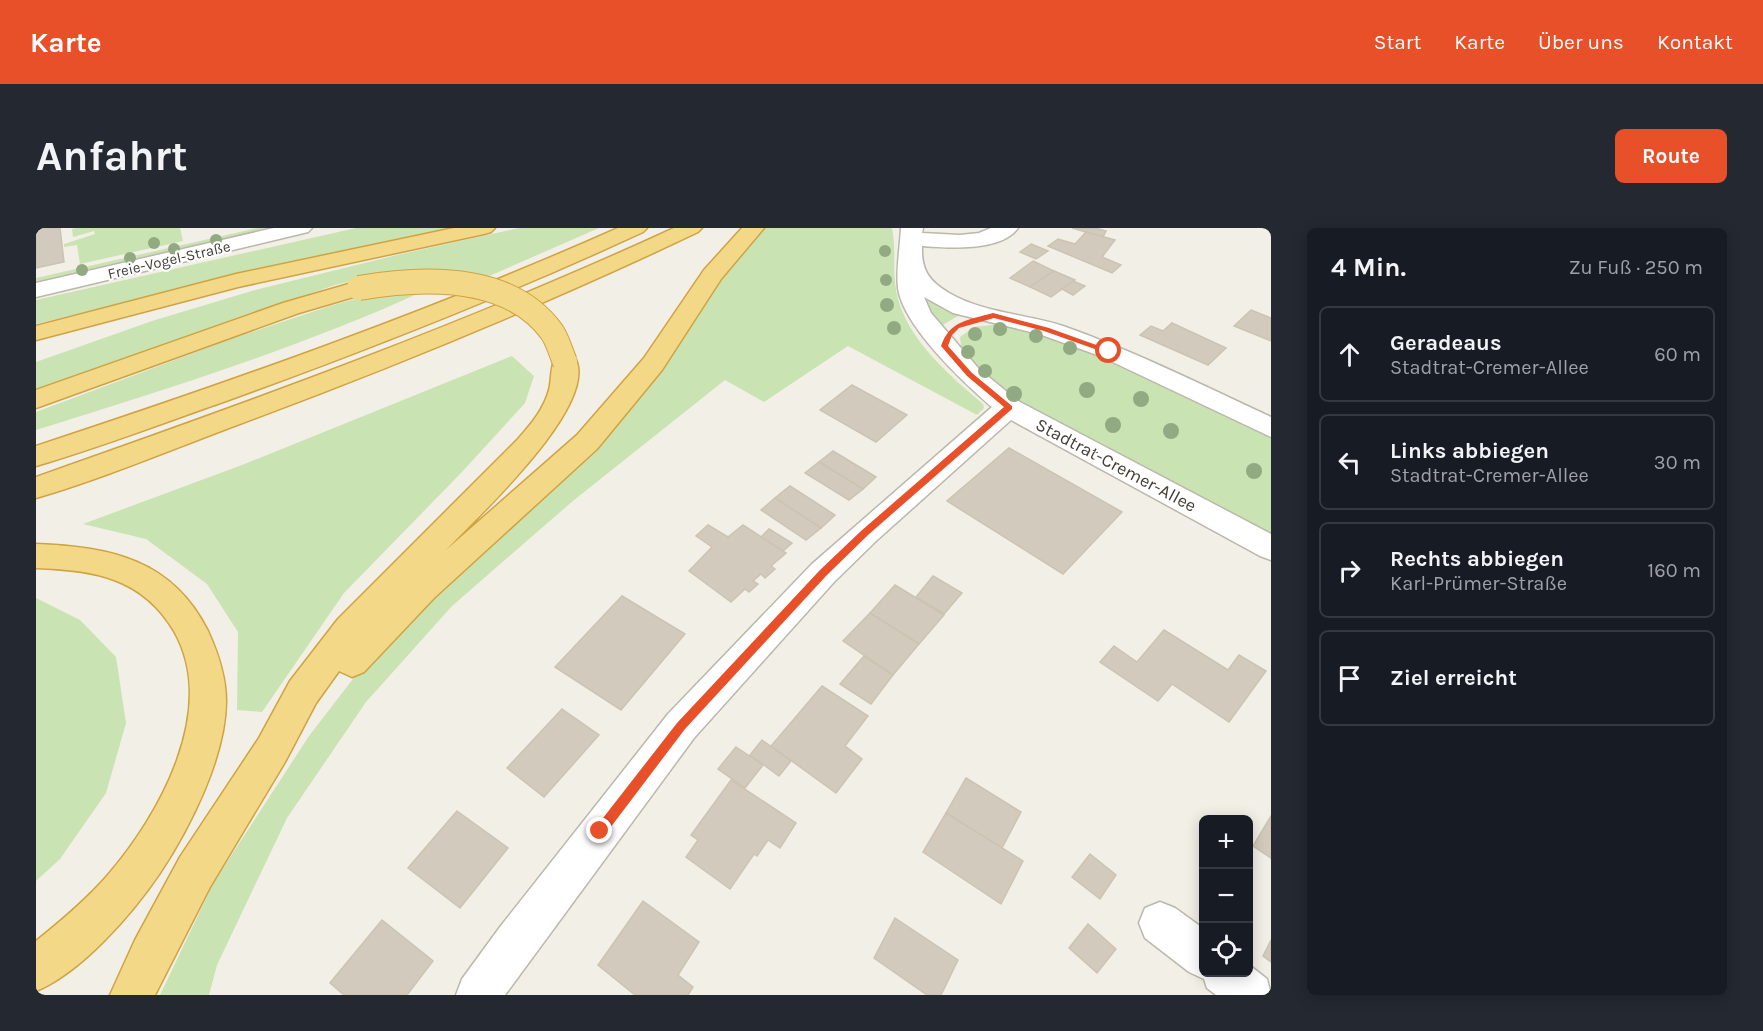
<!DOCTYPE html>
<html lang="de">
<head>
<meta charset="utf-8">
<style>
  :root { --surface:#171b24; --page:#242831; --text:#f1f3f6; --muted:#9ea1a6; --line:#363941; --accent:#e75029 }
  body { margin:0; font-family:Karla,sans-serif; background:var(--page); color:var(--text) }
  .controls { position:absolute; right:18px; bottom:18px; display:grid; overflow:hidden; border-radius:9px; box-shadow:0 3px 15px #0003 }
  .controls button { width:54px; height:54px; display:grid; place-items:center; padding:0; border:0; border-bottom:2px solid var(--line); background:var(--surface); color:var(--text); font:30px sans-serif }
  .stop { position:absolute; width:18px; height:18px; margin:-14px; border:4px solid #e75029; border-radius:50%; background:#fff }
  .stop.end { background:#e75029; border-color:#fff; box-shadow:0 2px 6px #0008 }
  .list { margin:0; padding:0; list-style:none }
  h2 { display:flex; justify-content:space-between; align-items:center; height:78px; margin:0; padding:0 24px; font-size:26px }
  h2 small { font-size:20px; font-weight:400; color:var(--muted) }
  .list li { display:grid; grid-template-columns:39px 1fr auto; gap:18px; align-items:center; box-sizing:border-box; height:96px; margin:0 12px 12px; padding:0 12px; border:2px solid var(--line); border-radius:9px }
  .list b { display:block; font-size:22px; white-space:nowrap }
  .list p { margin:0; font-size:20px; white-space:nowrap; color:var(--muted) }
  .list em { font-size:20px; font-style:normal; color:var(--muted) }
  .icon { flex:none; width:33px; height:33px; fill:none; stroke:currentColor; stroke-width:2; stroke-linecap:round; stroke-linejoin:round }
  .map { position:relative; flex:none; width:1235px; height:767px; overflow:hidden; border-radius:9px }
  header { display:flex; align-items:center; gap:36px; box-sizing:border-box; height:84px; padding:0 30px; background:var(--accent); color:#fff }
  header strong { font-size:28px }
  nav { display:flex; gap:33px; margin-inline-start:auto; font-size:21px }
  .intro { display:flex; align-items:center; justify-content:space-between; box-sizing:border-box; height:144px; padding:0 36px }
  h1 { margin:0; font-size:42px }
  .button { padding:15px 27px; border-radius:9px; background:var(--accent); color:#fff; font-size:21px; font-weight:700 }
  main { display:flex; gap:36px; padding:0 36px }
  aside { flex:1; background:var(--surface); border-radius:9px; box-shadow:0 3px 15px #0003 }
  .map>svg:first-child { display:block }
  .green { fill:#cae3b3 }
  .building { fill:#d2cbbd; stroke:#ccc3b1; stroke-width:1.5 }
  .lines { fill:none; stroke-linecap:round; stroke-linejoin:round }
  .minor-casing { stroke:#bcb7aa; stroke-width:3 }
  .tertiary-casing { stroke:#bcb7aa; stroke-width:3 }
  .trunk-casing { stroke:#cfa343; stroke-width:3 }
  .minor { fill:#fff; fill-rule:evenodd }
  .tertiary { fill:#fff; fill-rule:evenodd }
  .trunk { fill:#f3d887; fill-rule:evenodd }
  .trunk-bridge-casing { stroke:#cfa343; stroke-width:26; stroke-linecap:butt }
  .trunk-bridge { stroke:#f3d887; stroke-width:24 }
  .tree { fill:#92aa82 }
  .route { fill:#e75029 }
  .labels { text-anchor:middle; stroke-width:4.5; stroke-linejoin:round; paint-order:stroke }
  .far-street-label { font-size:15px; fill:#443f36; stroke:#fff }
  .street-label { font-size:18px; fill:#443f36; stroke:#fff }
</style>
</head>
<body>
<header>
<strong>Karte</strong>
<nav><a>Start</a><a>Karte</a><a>Über uns</a><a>Kontakt</a></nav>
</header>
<div class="intro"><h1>Anfahrt</h1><a class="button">Route</a></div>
<main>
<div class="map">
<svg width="1235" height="767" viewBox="0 0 1235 767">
  <rect width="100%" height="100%" fill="#f2efe7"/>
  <g class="green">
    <polygon points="40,0 144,0 147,13 44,36 41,17 28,19 28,16 59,6 58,3 37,9 36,1"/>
    <polygon points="221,0 233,0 0,55 0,50"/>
    <polygon points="320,0 415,0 226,41 0,96 0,72"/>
    <polygon points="483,0 563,0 451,49 329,50 299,57 0,161 0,134 116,93 219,62 361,27"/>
    <path d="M728,0h128c4,19 1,37 3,55 5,51 52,90 88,121l1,4 -7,7 -129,-69 -84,56 -39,-22 -151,120 -122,106 -86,96 -79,116 -70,147 -8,30h-49l54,-113 95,-146 47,-61 70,-75 168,-151 36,-39 98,-142z"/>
    <path d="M388,63c-125,57 -257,98 -388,139v-18l195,-73 99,-33 32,-9z"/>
    <polygon points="885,64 927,85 905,98 895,88"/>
    <polygon points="954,97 974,97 1045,120 1235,210 1235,311 982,174 947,147 926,126 924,109 938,99"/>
    <polygon points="476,128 498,148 489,175 425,245 308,365 226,484 201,482 202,404 171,356 110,311 47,296 206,237"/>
    <polygon points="0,370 44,392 80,429 90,495 70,565 24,631 0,653"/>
  </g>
  <g class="building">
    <polygon points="0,0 24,0 28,34 0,40"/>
    <polygon points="1036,0 1059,0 1070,3 1067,9"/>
    <polygon points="1050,4 1079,12 1066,29 1085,37 1076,45 1012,18 1022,11 1039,16"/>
    <polygon points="995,16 1012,23 1000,31 984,24"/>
    <polygon points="997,33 1018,43 994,59 974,50"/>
    <polygon points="1018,43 1039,52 1015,69 994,59"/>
    <polygon points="1037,53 1049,58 1037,67 1026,61"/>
    <polygon points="1215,82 1235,90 1235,113 1198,98"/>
    <polygon points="1136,95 1190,120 1172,137 1104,107 1115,98 1127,103"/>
    <polygon points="816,157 871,187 840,214 784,182"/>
    <polygon points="973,220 1086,284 1027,346 911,273"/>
    <polygon points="797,223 840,249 827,261 783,234"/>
    <polygon points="783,234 827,261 813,272 769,245"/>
    <polygon points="754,258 799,287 785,300 739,270"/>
    <polygon points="739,270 785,300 770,312 725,282"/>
    <polygon points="672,297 692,309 707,297 750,325 735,338 739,341 729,350 725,346 717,353 722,356 713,364 709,361 695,374 653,343 676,319 660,308"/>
    <polygon points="733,301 756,315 747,323 725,309"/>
    <polygon points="897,348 926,365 908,386 880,369"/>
    <polygon points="859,357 908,387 883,416 834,385"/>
    <polygon points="586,368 649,406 585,482 519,439"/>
    <polygon points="834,385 883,416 857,447 807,413"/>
    <polygon points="1128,402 1192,442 1203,427 1230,443 1193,494 1136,456 1122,473 1064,434 1078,418 1101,434"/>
    <polygon points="828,428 857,447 835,476 804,456"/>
    <polygon points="786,458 832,488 809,518 826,531 800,565 735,518"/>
    <polygon points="526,481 563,507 508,569 471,540"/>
    <polygon points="726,512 755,533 743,548 714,527"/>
    <polygon points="700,519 727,537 709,560 682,541"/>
    <polygon points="930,550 985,584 966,620 910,585"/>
    <polygon points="695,552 760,595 744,620 732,612 721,628 718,626 694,661 650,629 662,612 655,607"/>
    <polygon points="421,583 472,620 424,680 372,640"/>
    <polygon points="910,585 987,633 965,676 887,624"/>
    <polygon points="1235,588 1235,630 1217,618"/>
    <polygon points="1054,626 1080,647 1064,671 1036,649"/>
    <polygon points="607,673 663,714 642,747 657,759 652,767 599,767 562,737"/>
    <polygon points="859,690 922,732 905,767 891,767 838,730"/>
    <polygon points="346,692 397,733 371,767 308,767 294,755"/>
    <polygon points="1052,696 1080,721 1061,745 1033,720"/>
    <polygon points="1235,712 1235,734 1227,728"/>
  </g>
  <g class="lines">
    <g class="minor-casing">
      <g id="minor">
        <path d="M865,0h22l-1,5 38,2 19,-2 12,-5h27c-17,24 -70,20 -96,18 -1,24 7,35 27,47 34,20 77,21 114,33 71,25 139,59 208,91v20l-171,-81 -61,-22 -86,-21 -29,-16 7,16 48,56 39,32 253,133v26l-11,-4 -249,-136 -135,121 -42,41 -140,156 -189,257h-49l6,-16 38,-52 168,-213 144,-150 180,-157c-28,-24 -89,-81 -94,-119 -2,-19 2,-41 3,-60z"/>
        <polygon points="1124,674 1139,680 1168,701 1168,744 1212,744 1212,736 1231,751 1235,767 1180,767 1171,760 1168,751 1153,744 1109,710 1103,695 1109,680"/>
      </g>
    </g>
    <g class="tertiary-casing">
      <polygon id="tertiary" points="238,0 276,0 272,4 0,69 0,55"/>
    </g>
    <g class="trunk-casing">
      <g id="trunk">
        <polygon points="418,0 459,0 455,4 448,6 202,59 0,112 0,98 200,46"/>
        <path d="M582,0h29l-4,4c-136,63 -276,118 -417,169 -63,22 -126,46 -190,65v-20c197,-65 393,-134 582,-218z"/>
        <path d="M638,0h28l-4,4c-151,72 -305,135 -461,193 -67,25 -133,53 -201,73v-21c216,-76 430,-153 638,-249z"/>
        <path d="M706,0h22l-43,51 -59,91 -65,79 -163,149 -70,74 -12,5 -13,-6 -23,32 -31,59 -75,125 -55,108h-45l25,-55 45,-83 79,-119 31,-57 48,-62 180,-180c13,-15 26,-30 31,-49 3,-11 1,-24 7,-34l9,-2 9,2c30,46 -99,163 -128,194l131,-115 67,-77 60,-88z"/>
        <polygon points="323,53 331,55 334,60 331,65 263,85 0,180 0,162 247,75"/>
        <path d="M0,316c74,3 136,15 172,87 10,22 18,45 18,70 0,55 -36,127 -66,172 -27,40 -79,100 -124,118v-50c25,-20 50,-41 71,-65 52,-60 112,-166 67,-245 -32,-54 -81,-61 -138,-63z"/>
      </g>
    </g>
    <use href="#minor" class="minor"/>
    <use href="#tertiary" class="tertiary"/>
    <use href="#trunk" class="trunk"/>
    <g class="trunk-bridge-casing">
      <path id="trunk-bridge" d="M323,60c64,-11 150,-15 193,44 6,9 9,21 13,30"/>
    </g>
    <use href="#trunk-bridge" class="trunk-bridge"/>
  </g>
  <g class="tree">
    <circle cx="180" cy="12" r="6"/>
    <circle cx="118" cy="15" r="6"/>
    <circle cx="138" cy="21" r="6"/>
    <circle cx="849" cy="23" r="6"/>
    <circle cx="94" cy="30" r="6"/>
    <circle cx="46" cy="42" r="6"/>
    <circle cx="850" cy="52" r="6"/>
    <circle cx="851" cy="77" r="7"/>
    <circle cx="858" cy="100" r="7"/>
    <circle cx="964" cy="101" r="7"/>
    <circle cx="939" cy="106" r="7"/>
    <circle cx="1000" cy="108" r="7"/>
    <circle cx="1034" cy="120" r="7"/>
    <circle cx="932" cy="124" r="7"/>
    <circle cx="949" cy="143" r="7"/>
    <circle cx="1051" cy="162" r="8"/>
    <circle cx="978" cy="166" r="8"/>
    <circle cx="1105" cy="171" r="8"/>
    <circle cx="1077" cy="197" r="8"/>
    <circle cx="1135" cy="203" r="8"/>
    <circle cx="1218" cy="243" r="8"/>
  </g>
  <path class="route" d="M957,85l56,15 64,23 -7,2 -62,-22 -50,-13 -35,10 -7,7 -4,11 24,27 40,33v3l-144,126 -42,41 -141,153 -81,107h-8v-9l81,-104 143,-153 41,-39 143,-124 -37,-31 -26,-30c9,-26 28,-26 52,-33z"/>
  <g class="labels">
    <g class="far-street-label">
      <text transform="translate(133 32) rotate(-13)" y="5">Freie-Vogel-Straße</text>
    </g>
    <g class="street-label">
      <text transform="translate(1080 237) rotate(28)" y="6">Stadtrat-Cremer-Allee</text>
    </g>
  </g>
</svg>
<div class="controls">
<button>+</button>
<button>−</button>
<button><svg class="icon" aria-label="locate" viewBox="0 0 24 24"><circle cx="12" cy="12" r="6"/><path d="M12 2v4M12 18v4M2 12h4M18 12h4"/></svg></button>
</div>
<div class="stop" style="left:1073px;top:123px"></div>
<div class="stop end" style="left:564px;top:603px"></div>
</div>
<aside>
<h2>4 Min.<small>Zu Fuß · 250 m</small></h2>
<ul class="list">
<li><svg class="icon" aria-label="ahead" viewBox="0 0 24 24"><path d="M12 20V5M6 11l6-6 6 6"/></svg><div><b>Geradeaus</b><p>Stadtrat-Cremer-Allee</p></div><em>60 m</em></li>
<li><svg class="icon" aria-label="left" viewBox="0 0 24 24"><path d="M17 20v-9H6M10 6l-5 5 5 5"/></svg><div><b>Links abbiegen</b><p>Stadtrat-Cremer-Allee</p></div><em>30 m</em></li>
<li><svg class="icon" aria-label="right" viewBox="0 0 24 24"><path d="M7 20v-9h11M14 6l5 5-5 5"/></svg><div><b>Rechts abbiegen</b><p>Karl-Prümer-Straße</p></div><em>160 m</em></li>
<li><svg class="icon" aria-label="arrive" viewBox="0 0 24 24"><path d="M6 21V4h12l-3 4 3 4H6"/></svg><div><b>Ziel erreicht</b></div></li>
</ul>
</aside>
</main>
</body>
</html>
